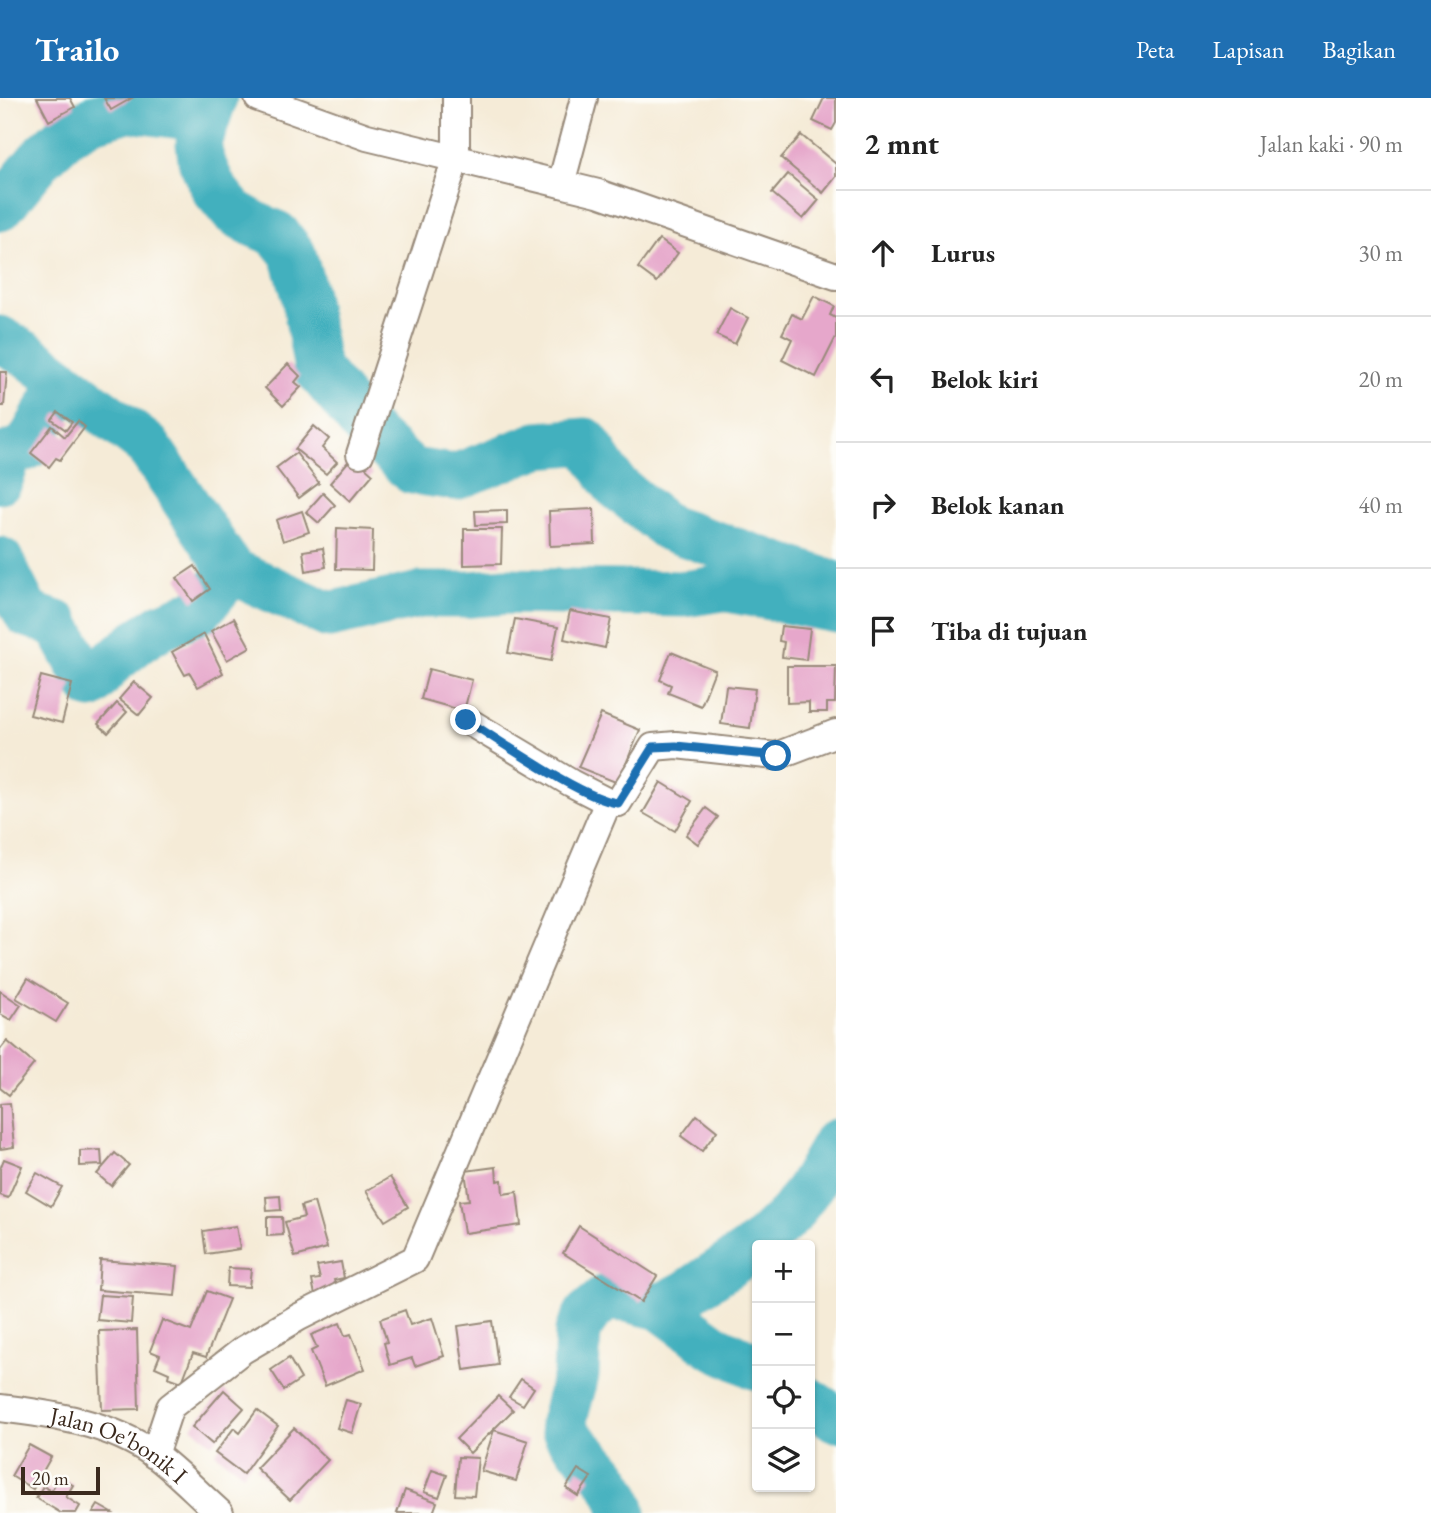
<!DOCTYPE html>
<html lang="id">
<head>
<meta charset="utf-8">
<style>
  :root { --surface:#fff; --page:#f6f6f6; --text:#222; --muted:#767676; --line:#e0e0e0; --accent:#1f6fb2 }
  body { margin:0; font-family:"EB Garamond",serif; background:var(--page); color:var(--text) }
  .controls { position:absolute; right:21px; bottom:21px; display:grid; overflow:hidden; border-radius:7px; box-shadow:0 2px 5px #0004 }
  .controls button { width:63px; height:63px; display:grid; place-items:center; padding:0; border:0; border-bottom:2px solid var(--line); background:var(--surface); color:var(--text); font:35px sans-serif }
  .scale { position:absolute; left:21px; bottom:18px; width:79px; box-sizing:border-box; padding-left:7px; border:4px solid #3b2a1e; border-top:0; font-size:19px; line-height:24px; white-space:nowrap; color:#3b2a1e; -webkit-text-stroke:5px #fdfcf7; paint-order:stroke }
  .stop { position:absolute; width:21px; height:21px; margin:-16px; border:5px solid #1f6fb2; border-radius:50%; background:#fff }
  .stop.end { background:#1f6fb2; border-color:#fff; box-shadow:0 2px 7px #0008 }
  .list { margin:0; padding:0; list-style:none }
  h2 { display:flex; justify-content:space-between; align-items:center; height:91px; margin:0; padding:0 28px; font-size:30px }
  h2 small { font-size:23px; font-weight:400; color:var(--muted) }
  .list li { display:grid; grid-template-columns:46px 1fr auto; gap:21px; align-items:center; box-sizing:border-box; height:126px; padding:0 28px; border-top:2px solid var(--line) }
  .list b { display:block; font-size:26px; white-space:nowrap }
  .list em { font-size:23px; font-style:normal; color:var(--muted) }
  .icon { flex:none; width:38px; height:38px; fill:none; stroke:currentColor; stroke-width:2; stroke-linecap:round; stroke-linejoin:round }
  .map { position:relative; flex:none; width:836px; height:1415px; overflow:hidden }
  header { display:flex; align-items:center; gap:42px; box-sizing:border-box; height:98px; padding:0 35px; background:var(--accent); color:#fff }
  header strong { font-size:33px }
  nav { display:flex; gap:38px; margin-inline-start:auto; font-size:24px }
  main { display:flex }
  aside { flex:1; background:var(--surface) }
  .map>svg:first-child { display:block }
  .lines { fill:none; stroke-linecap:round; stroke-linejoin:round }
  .river { stroke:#42b0be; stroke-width:47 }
  .building { fill:#e6a7cb }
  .minor-casing { stroke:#988a7a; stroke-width:30 }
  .minor { stroke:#fff; stroke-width:26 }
  .route { stroke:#1f6fb2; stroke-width:9 }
  .labels { text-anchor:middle; stroke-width:7; stroke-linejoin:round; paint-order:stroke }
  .street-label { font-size:24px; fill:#3b2a1e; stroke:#fdfcf7 }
</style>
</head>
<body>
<header>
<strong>Trailo</strong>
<nav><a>Peta</a><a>Lapisan</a><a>Bagikan</a></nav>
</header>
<main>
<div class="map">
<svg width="836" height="1415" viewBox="0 0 836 1415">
  <rect width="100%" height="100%" fill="#fdfcf7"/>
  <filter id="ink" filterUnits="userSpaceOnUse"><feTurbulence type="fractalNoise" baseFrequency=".0143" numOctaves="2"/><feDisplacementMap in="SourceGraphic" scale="14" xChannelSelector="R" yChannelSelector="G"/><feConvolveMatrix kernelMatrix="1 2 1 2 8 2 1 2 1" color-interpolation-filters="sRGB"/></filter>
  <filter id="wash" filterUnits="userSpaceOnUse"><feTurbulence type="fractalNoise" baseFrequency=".00686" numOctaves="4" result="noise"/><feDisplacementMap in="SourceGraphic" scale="28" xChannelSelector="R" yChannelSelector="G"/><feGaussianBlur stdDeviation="1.57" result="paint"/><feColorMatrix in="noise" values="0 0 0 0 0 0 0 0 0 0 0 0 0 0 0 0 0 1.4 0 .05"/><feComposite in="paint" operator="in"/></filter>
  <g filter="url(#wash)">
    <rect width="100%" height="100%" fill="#f5ebd7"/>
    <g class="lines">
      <g class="river">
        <polyline points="214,0 199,45 201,62 214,91 233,114 256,127 277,136 293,156 303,191 317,271 367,332 412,373 455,379 538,347 586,343 615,387 668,430 828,484 830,488"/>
        <polyline points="0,110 43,58 68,35 92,21 128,11 205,21"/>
        <polyline points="0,241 29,258 147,347 232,473 329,517 420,497 460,497 507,493 684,496 723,490 836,512"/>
        <polyline points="0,382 9,356 27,349 63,285"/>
        <polyline points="0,462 27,516 57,526 91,588 110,566 140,542 162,528 200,512 232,473"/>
        <polyline points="758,1147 790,1117 813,1084 836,1044"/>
        <polyline points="660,1209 687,1195 757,1148"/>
        <polyline points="810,1303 836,1321"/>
        <path d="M623,1415c-5,-34 -36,-56 -57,-80l-3,-10 13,-48 2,-44 9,-17 19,-16 21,1 33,8 53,39 44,21"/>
      </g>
    </g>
    <g id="blocks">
      <g class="building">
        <polygon points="37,0 70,0 75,9 49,23"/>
        <polygon points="104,0 132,0 111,12"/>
        <polygon points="824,0 836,0 836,25 832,32 813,23"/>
        <polygon points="801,37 836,66 836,79 823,95 781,60"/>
        <polygon points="788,76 819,102 803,121 772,95"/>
        <polygon points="659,141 678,155 657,184 638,170"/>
        <polygon points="814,198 834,208 830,217 836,220 836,239 816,279 782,262 792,241 782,236 792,216 802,221"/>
        <polygon points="730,210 748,220 735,246 716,237"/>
        <polygon points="288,266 300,278 295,284 301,289 283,308 265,290"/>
        <polygon points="0,274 7,274 4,308 0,308"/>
        <polygon points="58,314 72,324 66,332 52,322"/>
        <polygon points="78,323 85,329 60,362 56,360 49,369 31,355 52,328 65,339"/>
        <polygon points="314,328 329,341 322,350 337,364 326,376 295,351"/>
        <polygon points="296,355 319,385 299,400 276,370"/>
        <polygon points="353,358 373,376 350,403 330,385"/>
        <polygon points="323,395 335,407 319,425 306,414"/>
        <polygon points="594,411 595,446 550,448 549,413"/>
        <polygon points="507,412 507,426 476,427 475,413"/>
        <polygon points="302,413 309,434 283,443 276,422"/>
        <polygon points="337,430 373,432 372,472 336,471"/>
        <polygon points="464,431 502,431 501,466 464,467"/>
        <polygon points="323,450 326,469 306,473 303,453"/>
        <polygon points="195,468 210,491 193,503 177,480"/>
        <polygon points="570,513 611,521 605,550 564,541"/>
        <polygon points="234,520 250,549 227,562 211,533"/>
        <polygon points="515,521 558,529 551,563 508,555"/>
        <polygon points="781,528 810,531 806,562 782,559 784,544 779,543"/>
        <polygon points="204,536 223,575 198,589 190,575 185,577 172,554"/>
        <polygon points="671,554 715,572 701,608 668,595 671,587 660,582"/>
        <polygon points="787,568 836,568 835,605 827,605 827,614 809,614 809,604 787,605"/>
        <polygon points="429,571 472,582 464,613 421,601"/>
        <polygon points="41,578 72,586 62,625 30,617"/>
        <polygon points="134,584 153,600 139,617 119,601"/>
        <polygon points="726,588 755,591 750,630 721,626"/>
        <polygon points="117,605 127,614 108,635 98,626"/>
        <polygon points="601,616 640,632 618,685 578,669"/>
        <polygon points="661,684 692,703 675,733 643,715"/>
        <polygon points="706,710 718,719 698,746 686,737"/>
        <polygon points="28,880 68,905 56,924 16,900"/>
        <polygon points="0,893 21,907 11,922 0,916"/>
        <polygon points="7,943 34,966 9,997 0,990 0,952"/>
        <polygon points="10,1005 14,1049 0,1051 0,1006"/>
        <polygon points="697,1017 717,1033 702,1053 681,1038"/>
        <polygon points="101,1052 102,1067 80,1068 80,1053"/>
        <polygon points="115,1055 129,1067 111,1088 97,1076"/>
        <polygon points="4,1061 22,1068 8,1100 0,1097 0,1071"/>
        <polygon points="496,1069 497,1083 502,1082 503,1096 517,1094 521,1127 464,1135 459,1103 469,1102 465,1073"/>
        <polygon points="37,1075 62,1089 51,1108 26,1093"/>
        <polygon points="390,1079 408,1109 385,1123 366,1093"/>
        <polygon points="280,1098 281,1112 267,1113 266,1099"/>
        <polygon points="314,1104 327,1150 295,1159 285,1124 304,1119 301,1108"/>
        <polygon points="267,1119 282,1119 283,1137 267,1138"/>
        <polygon points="236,1128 240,1151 206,1156 203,1133"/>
        <polygon points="579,1128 657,1178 641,1204 563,1155"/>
        <polygon points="100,1162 178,1168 175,1198 98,1192"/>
        <polygon points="341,1164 344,1180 334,1182 337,1193 315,1197 312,1182 320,1181 317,1168"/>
        <polygon points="228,1170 251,1171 249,1189 227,1188"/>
        <polygon points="207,1193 229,1201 206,1259 193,1255 182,1284 168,1279 169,1275 155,1269 160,1257 150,1253 162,1222 191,1233"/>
        <polygon points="100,1197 133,1199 131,1225 97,1222"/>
        <polygon points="405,1212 410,1227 432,1220 444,1258 415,1268 412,1260 390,1267 384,1245 387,1244 380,1221"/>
        <polygon points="492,1223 498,1267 464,1272 458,1228"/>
        <polygon points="340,1225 345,1238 351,1236 365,1271 325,1288 311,1253 317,1250 311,1237"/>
        <polygon points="137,1232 139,1311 102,1312 99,1233"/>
        <polygon points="289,1260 301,1281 284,1292 271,1272"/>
        <polygon points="521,1281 534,1290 523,1307 509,1299"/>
        <polygon points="224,1292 244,1310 212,1346 192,1329"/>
        <polygon points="498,1298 513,1312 470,1355 456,1341"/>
        <polygon points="346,1302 361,1306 352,1335 337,1330"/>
        <polygon points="257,1312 278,1328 243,1376 215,1355 234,1330 240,1335"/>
        <polygon points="294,1330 328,1362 290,1402 256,1370"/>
        <polygon points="494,1332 528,1343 516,1383 481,1373"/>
        <polygon points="29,1347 51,1359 33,1391 11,1378"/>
        <polygon points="458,1359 478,1360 474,1398 455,1397"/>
        <polygon points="578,1371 591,1379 578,1398 566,1390"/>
        <polygon points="432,1372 447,1377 439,1399 424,1394"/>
        <polygon points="59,1379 73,1387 66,1399 80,1408 76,1415 61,1415 36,1400 43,1388 51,1393"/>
        <polygon points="405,1392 437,1404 433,1415 397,1415"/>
        <polygon points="98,1407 112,1415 93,1415"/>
      </g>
    </g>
  </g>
  <g filter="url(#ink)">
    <use href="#blocks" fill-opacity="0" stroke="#988a7a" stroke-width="2"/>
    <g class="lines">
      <g class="minor-casing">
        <g id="minor">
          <polyline points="258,0 367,39 598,95 836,178"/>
          <polyline points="561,86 584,0"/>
          <polyline points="360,356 456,60 456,0"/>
          <polyline points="466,622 571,685 608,704"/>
          <path id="s1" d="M0,1310c52,6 111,15 155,47 23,17 43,39 65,58"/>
          <polyline points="154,1357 170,1309 243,1252 299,1219 415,1161 608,704 618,705 653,649 676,647 776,658 836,635"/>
        </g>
      </g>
      <use href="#minor" class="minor"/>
    </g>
  </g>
  <g class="lines" filter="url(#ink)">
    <path class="route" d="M466,622c33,20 118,80 152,83l35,-56 23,-1 100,10"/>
  </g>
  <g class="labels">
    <g class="street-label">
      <text dy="8" stroke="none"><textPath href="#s1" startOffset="126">Jalan Oe'bonik I</textPath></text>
    </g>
  </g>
</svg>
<div class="controls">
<button>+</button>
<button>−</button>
<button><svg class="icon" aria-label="locate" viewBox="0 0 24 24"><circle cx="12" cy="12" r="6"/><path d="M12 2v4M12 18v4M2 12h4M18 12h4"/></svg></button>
<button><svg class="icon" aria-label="layers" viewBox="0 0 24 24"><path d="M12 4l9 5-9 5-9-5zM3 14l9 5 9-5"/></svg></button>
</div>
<div class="scale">20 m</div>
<div class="stop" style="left:776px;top:658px"></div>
<div class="stop end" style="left:466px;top:622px"></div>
</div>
<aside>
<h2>2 mnt<small>Jalan kaki · 90 m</small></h2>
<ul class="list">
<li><svg class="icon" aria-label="ahead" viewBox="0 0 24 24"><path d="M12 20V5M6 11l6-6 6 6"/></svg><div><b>Lurus</b></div><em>30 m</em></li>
<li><svg class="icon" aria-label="left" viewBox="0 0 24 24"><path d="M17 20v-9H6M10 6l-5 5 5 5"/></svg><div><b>Belok kiri</b></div><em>20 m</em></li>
<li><svg class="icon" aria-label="right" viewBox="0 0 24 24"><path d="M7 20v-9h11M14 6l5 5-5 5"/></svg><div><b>Belok kanan</b></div><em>40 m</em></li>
<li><svg class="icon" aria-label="arrive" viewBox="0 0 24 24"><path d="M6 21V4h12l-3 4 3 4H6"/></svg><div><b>Tiba di tujuan</b></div></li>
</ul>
</aside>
</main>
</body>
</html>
